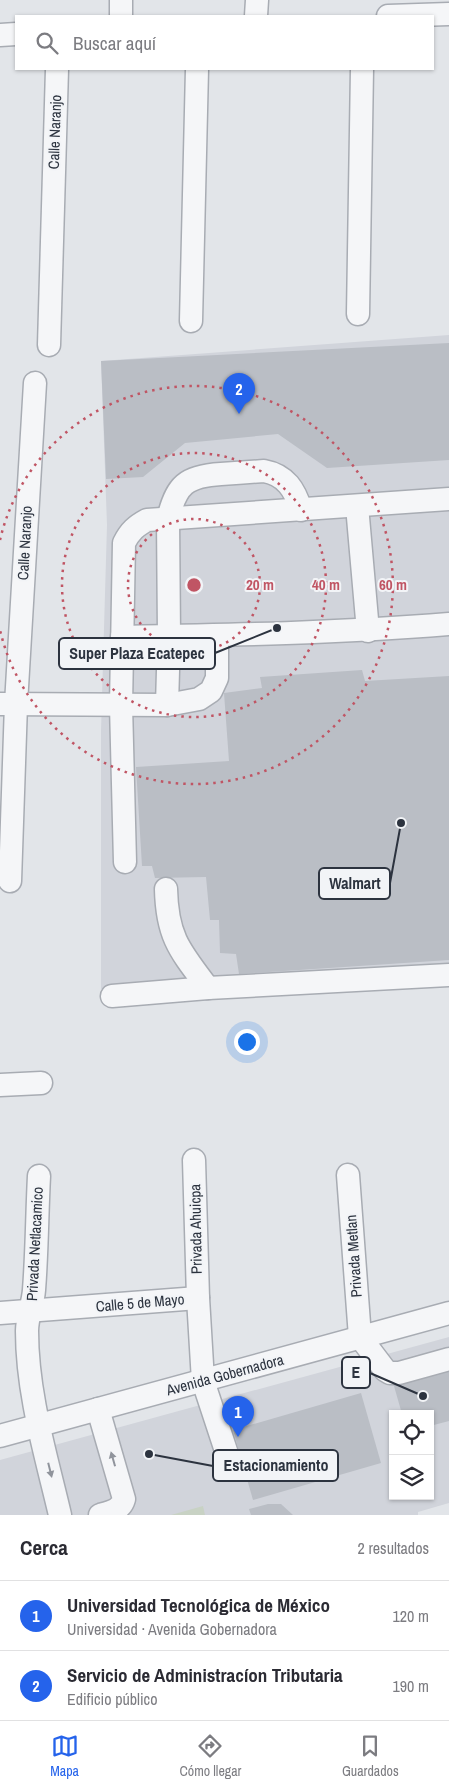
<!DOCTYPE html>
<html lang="es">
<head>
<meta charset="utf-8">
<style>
  :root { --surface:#fff; --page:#f7f7f7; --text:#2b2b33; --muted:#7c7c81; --line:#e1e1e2; --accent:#2563eb }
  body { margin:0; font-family:"Archivo Narrow",sans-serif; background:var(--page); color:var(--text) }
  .controls { position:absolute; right:15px; bottom:15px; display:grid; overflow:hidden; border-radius:0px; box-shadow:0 1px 4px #0004 }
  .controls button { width:45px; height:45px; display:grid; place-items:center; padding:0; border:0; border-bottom:1px solid var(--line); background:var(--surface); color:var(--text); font:25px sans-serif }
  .you { position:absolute; left:246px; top:1041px; width:18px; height:18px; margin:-12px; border:4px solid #fff; border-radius:50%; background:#1a73e8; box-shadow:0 0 0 8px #1a73e833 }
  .badge { display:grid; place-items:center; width:32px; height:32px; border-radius:50%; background:var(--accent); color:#fff; font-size:16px; font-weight:700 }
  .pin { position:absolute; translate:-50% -41px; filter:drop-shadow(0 1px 2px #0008) }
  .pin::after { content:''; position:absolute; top:26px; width:18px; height:15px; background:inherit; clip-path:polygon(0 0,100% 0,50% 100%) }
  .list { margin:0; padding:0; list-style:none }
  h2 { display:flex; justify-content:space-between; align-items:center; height:65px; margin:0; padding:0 20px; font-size:21px }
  h2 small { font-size:16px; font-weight:400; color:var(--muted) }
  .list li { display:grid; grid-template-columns:32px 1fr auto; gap:15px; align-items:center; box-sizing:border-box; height:70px; padding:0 20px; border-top:1px solid var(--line) }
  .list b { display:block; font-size:19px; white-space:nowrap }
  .list p { margin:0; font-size:16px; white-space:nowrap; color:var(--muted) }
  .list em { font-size:16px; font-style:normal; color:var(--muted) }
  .icon { flex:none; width:28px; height:28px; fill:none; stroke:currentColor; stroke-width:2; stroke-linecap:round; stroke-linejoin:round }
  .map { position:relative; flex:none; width:449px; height:1515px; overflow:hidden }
  .search { position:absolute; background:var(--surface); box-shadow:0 1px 4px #0004; left:15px; right:15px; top:15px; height:55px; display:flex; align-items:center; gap:12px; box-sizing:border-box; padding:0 18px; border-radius:0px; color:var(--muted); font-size:19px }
  .sheet { height:205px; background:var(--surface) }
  nav { display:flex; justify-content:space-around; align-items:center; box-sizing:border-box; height:70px; border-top:1px solid var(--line); background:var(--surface); font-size:14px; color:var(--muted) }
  nav a { display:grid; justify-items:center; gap:2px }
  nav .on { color:var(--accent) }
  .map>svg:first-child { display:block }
  .built { fill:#d1d4db; fill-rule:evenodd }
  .green { fill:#c8d2c4 }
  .building { fill:#babec5 }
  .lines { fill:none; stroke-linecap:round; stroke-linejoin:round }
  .minor-casing { stroke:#a8acb3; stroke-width:25 }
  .minor { stroke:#f5f6f8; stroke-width:22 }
  .oneway { fill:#90949c }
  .ring { fill:none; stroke:#c05564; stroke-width:2.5; stroke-dasharray:2.5 5 }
  .labels { text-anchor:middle; stroke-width:4; stroke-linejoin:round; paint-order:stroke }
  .street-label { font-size:15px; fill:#2c333f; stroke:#f2f4f7 }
  .centre { fill:#c05564; stroke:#f2f4f7; stroke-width:2.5 }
  .ring-label { font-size:15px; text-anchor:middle; font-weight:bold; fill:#c05564; stroke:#f2f4f7; stroke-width:4; stroke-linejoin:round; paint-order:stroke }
  .leader { fill:none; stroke:#2c333f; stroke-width:2 }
  .callout-dot { fill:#2c333f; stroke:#f2f4f7; stroke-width:2 }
  .callout { fill:#f2f4f7; stroke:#2c333f; stroke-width:2 }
  .callout-label { font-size:16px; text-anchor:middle; font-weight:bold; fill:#2c333f }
</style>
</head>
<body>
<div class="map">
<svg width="449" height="1515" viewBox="0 0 449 1515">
  <rect width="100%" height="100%" fill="#e2e5e9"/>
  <g class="built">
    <polygon points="449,335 449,969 101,989 101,731 107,525 101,361"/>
    <path d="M449,1337v166l-31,9v3h-418v-55zM393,1414h37v82h-37z"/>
  </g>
  <polygon class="green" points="203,1506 205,1515 171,1515"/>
  <g class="building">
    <polygon points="449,343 449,460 327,468 278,434 185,443 143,477 106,479 101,361"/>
    <polygon points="362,670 365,681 449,676 449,960 239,974 236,954 220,953 219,920 210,920 206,877 155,878 152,866 142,866 136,767 229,761 224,693 262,688 260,677"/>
    <polygon points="449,1362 449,1421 430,1426 430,1414 402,1414 392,1379"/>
    <polygon points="361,1393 381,1463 253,1500 233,1430"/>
    <polygon points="268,1504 281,1504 293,1515 251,1515 249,1509"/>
  </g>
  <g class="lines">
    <g class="minor-casing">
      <g id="minor">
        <polyline points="121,0 121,16"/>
        <polyline points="256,16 257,0"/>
        <polyline points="388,16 449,14"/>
        <polyline points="0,35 16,34"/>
        <polyline points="358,314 362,69"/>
        <polyline points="191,321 197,69"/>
        <polyline points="49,345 57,69"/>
        <polyline points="357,506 368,631"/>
        <path d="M122,637c110,-2 218,-4 327,-13"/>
        <polyline points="0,704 167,705 199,699 211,691 217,678 217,636"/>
        <path d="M167,705l2,-69 -1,-117c8,-34 18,-43 53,-45 14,-1 29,-2 43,-3 22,4 31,19 37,39"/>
        <path d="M125,862l-4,-157 3,-162c6,-12 12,-17 23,-23l302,-21"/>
        <polyline points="10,881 16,704 35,383"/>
        <path d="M166,889c1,48 14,62 42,99"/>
        <polyline points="112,996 208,988 449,975"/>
        <polyline points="0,1085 41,1083"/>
        <polyline points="194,1160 198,1298 203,1381 230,1463"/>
        <polyline points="348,1175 360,1337 385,1370 390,1373 399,1373 449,1359"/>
        <path d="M39,1176c-2,38 -2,76 -5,114 -1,14 -7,27 -7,41 0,63 19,124 33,184"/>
        <polyline points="0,1313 198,1298"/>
        <path d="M98,1409l26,90c-3,11 -13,13 -24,16"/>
        <polyline points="0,1436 449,1313"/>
      </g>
    </g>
    <use href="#minor" class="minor"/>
  </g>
  <defs><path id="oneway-solid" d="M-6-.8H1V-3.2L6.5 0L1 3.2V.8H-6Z" transform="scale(1.25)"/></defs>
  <g class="oneway">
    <use href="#oneway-solid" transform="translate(113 1459) rotate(-106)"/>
    <use href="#oneway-solid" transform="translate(50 1470) rotate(76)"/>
  </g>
  <g class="ring">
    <circle cx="194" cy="585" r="66"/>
    <circle cx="194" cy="585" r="132"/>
    <path d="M0 540A199 199 0 1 1 0 630"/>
  </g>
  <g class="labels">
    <g class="street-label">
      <text transform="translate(55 132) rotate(-88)" y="5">Calle Naranjo</text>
      <text transform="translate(25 543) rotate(-87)" y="5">Calle Naranjo</text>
      <text transform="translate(196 1229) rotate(-91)" y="5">Privada Ahuicpa</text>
      <text transform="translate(35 1244) rotate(-87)" y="5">Privada Netlacamico</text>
      <text transform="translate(354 1256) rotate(-94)" y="5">Privada Metlan</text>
      <text transform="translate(140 1303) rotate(-5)" y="5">Calle 5 de Mayo</text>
      <text transform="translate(225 1375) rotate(-15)" y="5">Avenida Gobernadora</text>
    </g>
  </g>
  <circle cx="194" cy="585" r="8" class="centre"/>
  <g class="ring-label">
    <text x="260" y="590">20 m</text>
    <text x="326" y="590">40 m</text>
    <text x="393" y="590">60 m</text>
  </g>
  <path class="leader" d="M277 628L215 653M401 823L390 883M423 1396L370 1373M149 1454L213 1466"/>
  <g class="callout-dot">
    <circle cx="277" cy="628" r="5"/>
    <circle cx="401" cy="823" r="5"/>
    <circle cx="423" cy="1396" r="5"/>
    <circle cx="149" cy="1454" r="5"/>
  </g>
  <g class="callout">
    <rect x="59" y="638" width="156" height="31" rx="5"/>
    <rect x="319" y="868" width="71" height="31" rx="5"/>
    <rect x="342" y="1357" width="28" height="31" rx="5"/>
    <rect x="213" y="1450" width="125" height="31" rx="5"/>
  </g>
  <g class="callout-label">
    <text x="137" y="659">Super Plaza Ecatepec</text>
    <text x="355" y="889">Walmart</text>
    <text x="356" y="1378">E</text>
    <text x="276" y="1471">Estacionamiento</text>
  </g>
</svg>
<div class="controls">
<button><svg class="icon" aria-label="locate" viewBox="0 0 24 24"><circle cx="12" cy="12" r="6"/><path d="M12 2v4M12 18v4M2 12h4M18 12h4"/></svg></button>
<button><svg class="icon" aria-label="layers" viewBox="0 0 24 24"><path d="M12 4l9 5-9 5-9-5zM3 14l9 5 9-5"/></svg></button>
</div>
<div class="you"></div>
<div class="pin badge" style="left:238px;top:1437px">1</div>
<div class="pin badge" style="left:239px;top:414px">2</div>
<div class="search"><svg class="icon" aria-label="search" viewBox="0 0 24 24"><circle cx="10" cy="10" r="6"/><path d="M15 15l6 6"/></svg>Buscar aquí</div>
</div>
<section class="sheet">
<h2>Cerca<small>2 resultados</small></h2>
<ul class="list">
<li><span class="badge">1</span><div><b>Universidad Tecnológica de México</b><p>Universidad · Avenida Gobernadora</p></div><em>120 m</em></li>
<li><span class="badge">2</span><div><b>Servicio de Administracíon Tributaria</b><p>Edificio público</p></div><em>190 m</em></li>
</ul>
</section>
<nav>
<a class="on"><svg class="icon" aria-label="map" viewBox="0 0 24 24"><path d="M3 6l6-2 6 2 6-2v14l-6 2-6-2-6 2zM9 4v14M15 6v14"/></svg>Mapa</a>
<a><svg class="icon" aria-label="directions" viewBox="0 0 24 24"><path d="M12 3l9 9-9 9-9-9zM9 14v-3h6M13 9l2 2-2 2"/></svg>Cómo llegar</a>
<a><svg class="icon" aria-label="saved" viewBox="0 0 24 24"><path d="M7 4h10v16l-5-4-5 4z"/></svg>Guardados</a>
</nav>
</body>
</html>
